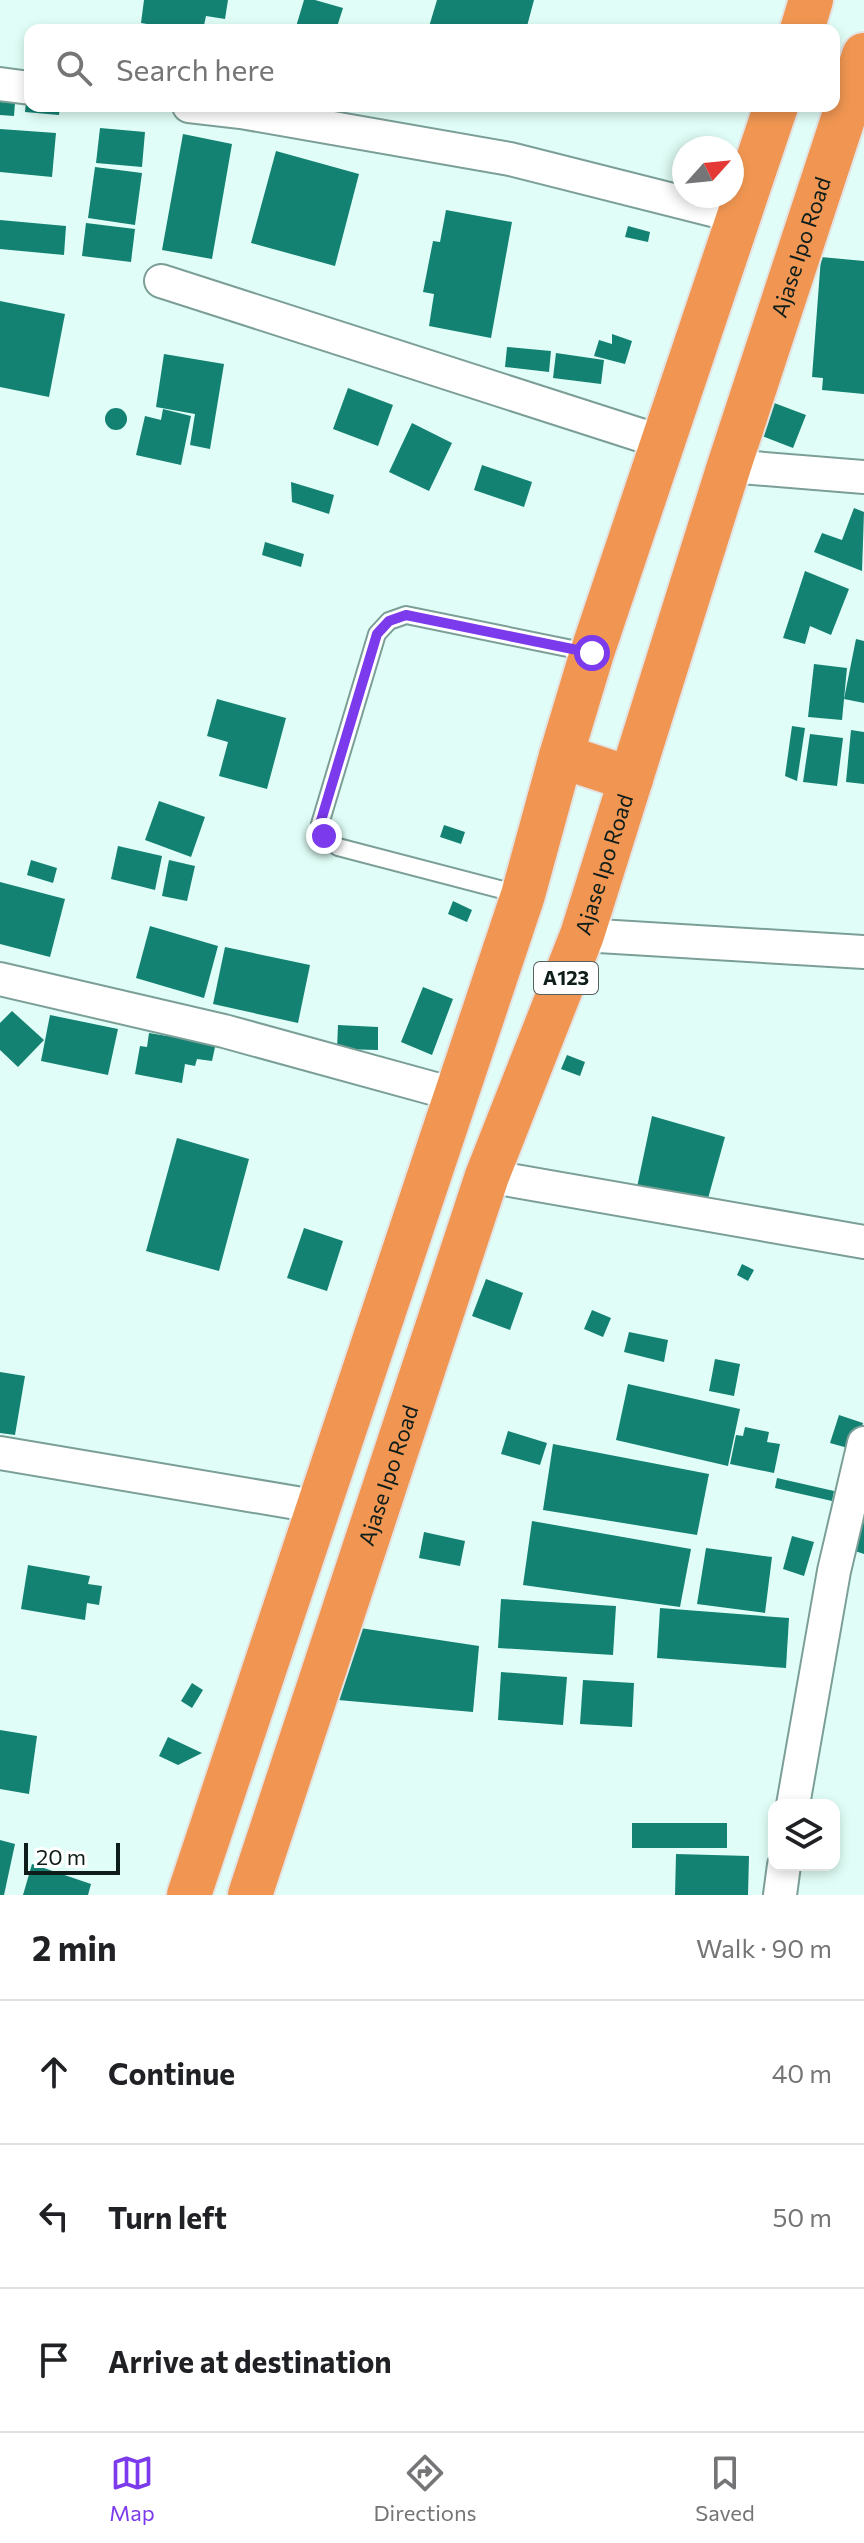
<!DOCTYPE html>
<html lang="en">
<head>
<meta charset="utf-8">
<style>
  :root { --surface:#fff; --page:#f6f6f6; --text:#202124; --muted:#757577; --line:#e0e0e0; --accent:#7c3aed }
  body { margin:0; font-family:Commissioner,sans-serif; background:var(--page); color:var(--text) }
  .controls { position:absolute; right:24px; bottom:24px; display:grid; overflow:hidden; border-radius:16px; box-shadow:0 4px 12px #0003 }
  .controls button { width:72px; height:72px; display:grid; place-items:center; padding:0; border:0; border-bottom:2px solid var(--line); background:var(--surface); color:var(--text); font:40px sans-serif }
  .compass { position:absolute; left:672px; top:136px; width:72px; height:72px; border-radius:50%; background:var(--surface); box-shadow:0 4px 12px #0003; rotate:63deg }
  .scale { position:absolute; left:24px; bottom:20px; width:96px; box-sizing:border-box; padding-left:8px; border:4px solid #0e1d1a; border-top:0; font-size:22px; line-height:28px; white-space:nowrap; color:#0e1d1a; -webkit-text-stroke:6px #fff; paint-order:stroke }
  .stop { position:absolute; width:24px; height:24px; margin:-18px; border:6px solid #7c3aed; border-radius:50%; background:#fff }
  .stop.end { background:#7c3aed; border-color:#fff; box-shadow:0 2px 8px #0008 }
  .list { margin:0; padding:0; list-style:none }
  h2 { display:flex; justify-content:space-between; align-items:center; height:104px; margin:0; padding:0 32px; font-size:34px }
  h2 small { font-size:26px; font-weight:400; color:var(--muted) }
  .list li { display:grid; grid-template-columns:52px 1fr auto; gap:24px; align-items:center; box-sizing:border-box; height:144px; padding:0 32px; border-top:2px solid var(--line) }
  .list b { display:block; font-size:30px; white-space:nowrap }
  .list em { font-size:26px; font-style:normal; color:var(--muted) }
  .icon { flex:none; width:44px; height:44px; fill:none; stroke:currentColor; stroke-width:2; stroke-linecap:round; stroke-linejoin:round }
  .map { position:relative; flex:none; width:864px; height:1895px; overflow:hidden }
  .search { position:absolute; background:var(--surface); box-shadow:0 4px 12px #0003; left:24px; right:24px; top:24px; height:88px; display:flex; align-items:center; gap:20px; box-sizing:border-box; padding:0 28px; border-radius:16px; color:var(--muted); font-size:30px }
  .sheet { height:536px; background:var(--surface) }
  nav { display:flex; justify-content:space-around; align-items:center; box-sizing:border-box; height:112px; border-top:2px solid var(--line); background:var(--surface); font-size:22px; color:var(--muted) }
  nav a { display:grid; justify-items:center; gap:4px }
  nav .on { color:var(--accent) }
  .map>svg:first-child { display:block }
  .building { fill:#148273 }
  .lines { fill:none; stroke-linecap:round; stroke-linejoin:round }
  .service-casing { stroke:#7b9f97; stroke-width:20 }
  .minor-casing { stroke:#7b9f97; stroke-width:36 }
  .trunk-casing { stroke:#e2e4e4; stroke-width:48 }
  .service { stroke:#fff; stroke-width:16 }
  .minor { stroke:#fff; stroke-width:32 }
  .trunk { stroke:#f09652; stroke-width:44 }
  .route { stroke:#7c3aed; stroke-width:10 }
  .labels { text-anchor:middle; stroke-width:6; stroke-linejoin:round; paint-order:stroke }
  .shield { fill:#fff; stroke:#56615f; stroke-width:2 }
  .shield-label { font-size:20px; font-weight:bold; fill:#0e1d1a }
  .street-label { font-size:22px; fill:#0e1d1a; stroke:#fff }
</style>
</head>
<body>
<div class="map">
<svg width="864" height="1895" viewBox="0 0 864 1895">
  <rect width="100%" height="100%" fill="#e0fef7"/>
  <g class="building">
    <polygon points="144,0 228,0 225,19 206,16 203,30 183,30 141,23"/>
    <polygon points="304,0 315,0 343,8 336,30 295,30"/>
    <polygon points="437,0 534,0 526,30 428,30"/>
    <polygon points="26,101 30,101 30,106 60,106 59,115 25,112"/>
    <polygon points="0,102 15,103 14,116 0,115"/>
    <polygon points="100,128 145,132 142,167 96,163"/>
    <polygon points="0,129 56,133 52,177 0,172"/>
    <polygon points="183,134 232,144 212,259 162,250"/>
    <polygon points="276,151 359,174 335,266 251,243"/>
    <polygon points="95,167 142,173 135,225 88,218"/>
    <polygon points="446,210 512,222 491,338 429,326 434,294 423,292 433,241 440,242"/>
    <polygon points="0,220 66,226 64,255 0,249"/>
    <polygon points="86,223 135,229 131,262 82,256"/>
    <polygon points="628,226 650,232 648,242 625,237"/>
    <polygon points="821,257 864,261 864,394 822,390 823,378 812,377"/>
    <polygon points="0,301 65,314 49,397 0,387"/>
    <polygon points="612,334 632,341 625,364 594,356 599,340 612,344"/>
    <polygon points="507,347 551,351 549,372 505,367"/>
    <polygon points="556,353 604,360 601,384 553,378"/>
    <polygon points="164,354 224,364 210,449 190,445 195,414 156,407"/>
    <polygon points="348,388 393,405 378,446 333,429"/>
    <polygon points="769,401 806,415 793,448 757,434"/>
    <circle cx="116" cy="419" r="11"/>
    <polygon points="163,409 191,416 181,465 136,455 145,416 161,420"/>
    <polygon points="412,423 452,443 429,491 389,472"/>
    <polygon points="482,465 532,482 524,507 474,490"/>
    <polygon points="291,482 334,495 329,514 292,502"/>
    <polygon points="854,508 864,512 862,571 814,552 822,533 842,540"/>
    <polygon points="265,542 304,554 301,567 262,555"/>
    <polygon points="805,571 849,589 831,635 810,626 805,644 783,638"/>
    <polygon points="856,639 864,641 864,703 844,699"/>
    <polygon points="814,664 847,668 842,720 808,717"/>
    <polygon points="217,699 286,718 267,789 219,776 228,742 207,736"/>
    <polygon points="792,726 805,728 797,781 785,776"/>
    <polygon points="851,730 864,732 864,784 846,782"/>
    <polygon points="810,734 843,738 837,786 803,782"/>
    <polygon points="159,801 205,817 191,857 145,840"/>
    <polygon points="444,825 465,832 461,844 440,837"/>
    <polygon points="118,846 162,856 155,890 111,879"/>
    <polygon points="31,860 57,868 53,883 27,875"/>
    <polygon points="169,860 195,866 187,901 162,896"/>
    <polygon points="0,882 65,899 50,957 0,944"/>
    <polygon points="453,901 472,910 467,922 448,914"/>
    <polygon points="150,926 218,946 204,998 136,978"/>
    <polygon points="225,947 310,965 298,1023 213,1004"/>
    <polygon points="423,987 453,999 432,1055 401,1042"/>
    <polygon points="12,1011 44,1040 18,1067 0,1050 0,1023"/>
    <polygon points="50,1015 118,1029 108,1075 41,1061"/>
    <polygon points="338,1025 378,1027 378,1050 337,1049"/>
    <polygon points="168,1029 217,1038 212,1061 197,1059 195,1066 185,1064 182,1083 135,1074 140,1046 147,1047 149,1033 167,1036"/>
    <polygon points="567,1055 585,1062 580,1076 561,1069"/>
    <polygon points="652,1116 725,1137 704,1213 636,1192"/>
    <polygon points="177,1138 249,1159 219,1271 146,1251"/>
    <polygon points="304,1228 343,1241 327,1291 287,1278"/>
    <polygon points="742,1264 754,1270 748,1281 737,1275"/>
    <polygon points="486,1279 523,1293 510,1330 472,1316"/>
    <polygon points="592,1310 611,1318 603,1337 584,1329"/>
    <polygon points="629,1332 668,1340 664,1362 624,1352"/>
    <polygon points="715,1359 740,1364 734,1396 709,1391"/>
    <polygon points="0,1372 25,1376 15,1435 0,1433"/>
    <polygon points="628,1384 740,1409 728,1466 616,1440"/>
    <polygon points="839,1415 863,1423 855,1450 830,1443"/>
    <polygon points="745,1427 769,1432 767,1442 780,1444 774,1473 730,1464 736,1435 743,1436"/>
    <polygon points="508,1431 547,1443 540,1465 501,1454"/>
    <polygon points="553,1444 709,1474 697,1535 543,1510"/>
    <polygon points="777,1478 834,1491 832,1501 775,1488"/>
    <polygon points="532,1521 691,1549 680,1607 523,1585"/>
    <polygon points="859,1522 864,1523 864,1554 852,1550"/>
    <polygon points="424,1532 465,1541 460,1566 419,1558"/>
    <polygon points="792,1536 814,1542 804,1576 783,1569"/>
    <polygon points="706,1548 772,1557 765,1613 697,1604"/>
    <polygon points="28,1565 90,1576 88,1584 102,1586 99,1605 87,1603 85,1620 21,1609"/>
    <polygon points="501,1599 616,1606 613,1655 498,1648"/>
    <polygon points="660,1608 789,1618 786,1668 657,1658"/>
    <polygon points="360,1628 479,1646 473,1712 338,1700"/>
    <polygon points="501,1672 567,1677 563,1725 498,1720"/>
    <polygon points="583,1680 634,1683 632,1727 580,1724"/>
    <polygon points="192,1683 203,1690 192,1708 181,1701"/>
    <polygon points="0,1730 37,1736 29,1794 0,1789"/>
    <polygon points="168,1737 202,1753 178,1765 159,1756"/>
    <rect x="632" y="1823" width="95" height="25"/>
    <polygon points="0,1840 15,1844 4,1895 0,1895"/>
    <polygon points="676,1854 749,1856 748,1895 675,1895"/>
    <polygon points="32,1864 91,1884 88,1895 23,1895"/>
  </g>
  <g class="lines">
    <g class="service-casing">
      <polyline id="service" points="522,895 338,847 324,836 320,824 377,634 389,621 406,615 592,653"/>
    </g>
    <g class="minor-casing">
      <g id="minor">
        <polyline points="0,84 30,88"/>
        <polyline points="189,106 241,112 510,159 740,217"/>
        <polyline points="161,281 662,442"/>
        <polyline points="729,466 864,477"/>
        <polyline points="582,935 864,952"/>
        <polyline points="0,979 224,1031 457,1095"/>
        <polyline points="487,1176 864,1242"/>
        <polyline points="0,1453 320,1507"/>
        <polyline points="793,1805 834,1571 864,1443"/>
        <polyline points="780,1895 784,1865"/>
      </g>
    </g>
    <g class="trunk-casing">
      <g id="trunk">
        <polyline points="802,30 811,0"/>
        <polyline points="561,756 631,779"/>
        <polyline points="189,1895 523,895 561,756 592,653 776,106"/>
        <path id="s1" d="M250,1895l237,-719 95,-241 147,-469 135,-411"/>
      </g>
    </g>
    <use href="#service" class="service"/>
    <use href="#minor" class="minor"/>
    <use href="#trunk" class="trunk"/>
  </g>
  <g class="lines">
    <polyline class="route" points="324,836 320,824 377,634 389,621 406,615 592,653"/>
  </g>
  <g class="labels">
    <rect class="shield" x="534" y="962" width="64" height="32" rx="6"/>
    <g class="shield-label">
      <text x="566" y="985">A123</text>
    </g>
    <g class="street-label">
      <text dy="8" stroke="none"><textPath href="#s1" startOffset="1738">Ajase Ipo Road</textPath></text>
      <text dy="8" stroke="none"><textPath href="#s1" startOffset="1090">Ajase Ipo Road</textPath></text>
      <text dy="8" stroke="none"><textPath href="#s1" startOffset="442">Ajase Ipo Road</textPath></text>
    </g>
  </g>
</svg>
<div class="controls">
<button><svg class="icon" aria-label="layers" viewBox="0 0 24 24"><path d="M12 4l9 5-9 5-9-5zM3 14l9 5 9-5"/></svg></button>
</div>
<svg class="compass" viewBox="-18 -18 36 36"><path d="M0-13l5 13h-10z" fill="#e53935"/><path d="M0 13l5-13h-10z" fill="#757577"/></svg>
<div class="scale">20 m</div>
<div class="stop" style="left:592px;top:653px"></div>
<div class="stop end" style="left:324px;top:836px"></div>
<div class="search"><svg class="icon" aria-label="search" viewBox="0 0 24 24"><circle cx="10" cy="10" r="6"/><path d="M15 15l6 6"/></svg>Search here</div>
</div>
<section class="sheet">
<h2>2 min<small>Walk · 90 m</small></h2>
<ul class="list">
<li><svg class="icon" aria-label="ahead" viewBox="0 0 24 24"><path d="M12 20V5M6 11l6-6 6 6"/></svg><div><b>Continue</b></div><em>40 m</em></li>
<li><svg class="icon" aria-label="left" viewBox="0 0 24 24"><path d="M17 20v-9H6M10 6l-5 5 5 5"/></svg><div><b>Turn left</b></div><em>50 m</em></li>
<li><svg class="icon" aria-label="arrive" viewBox="0 0 24 24"><path d="M6 21V4h12l-3 4 3 4H6"/></svg><div><b>Arrive at destination</b></div></li>
</ul>
</section>
<nav>
<a class="on"><svg class="icon" aria-label="map" viewBox="0 0 24 24"><path d="M3 6l6-2 6 2 6-2v14l-6 2-6-2-6 2zM9 4v14M15 6v14"/></svg>Map</a>
<a><svg class="icon" aria-label="directions" viewBox="0 0 24 24"><path d="M12 3l9 9-9 9-9-9zM9 14v-3h6M13 9l2 2-2 2"/></svg>Directions</a>
<a><svg class="icon" aria-label="saved" viewBox="0 0 24 24"><path d="M7 4h10v16l-5-4-5 4z"/></svg>Saved</a>
</nav>
</body>
</html>
